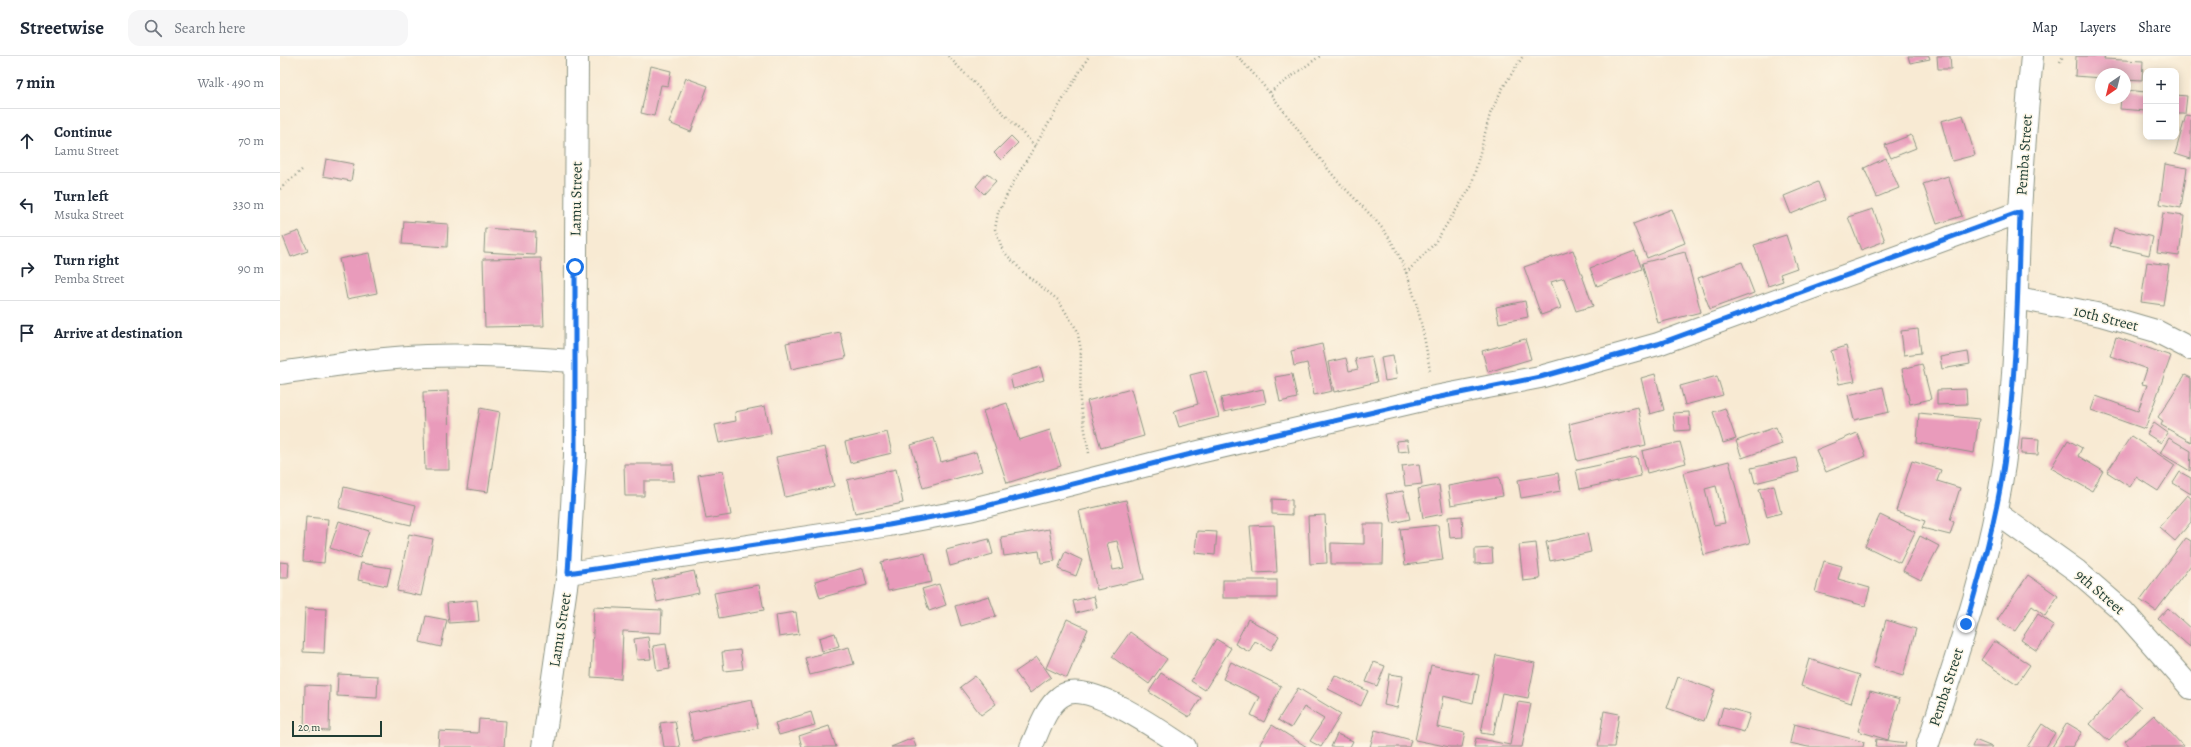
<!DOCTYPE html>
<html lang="en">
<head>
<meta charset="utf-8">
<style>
  :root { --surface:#fff; --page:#f6f6f7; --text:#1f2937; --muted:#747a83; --line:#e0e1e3 }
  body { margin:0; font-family:Alegreya,serif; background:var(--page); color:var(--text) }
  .controls { position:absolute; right:12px; top:12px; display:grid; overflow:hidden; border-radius:8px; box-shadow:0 2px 10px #0003 }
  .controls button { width:36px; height:36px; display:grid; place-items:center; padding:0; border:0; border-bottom:1px solid var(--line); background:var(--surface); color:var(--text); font:20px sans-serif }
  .compass { position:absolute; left:1815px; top:12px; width:36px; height:36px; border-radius:50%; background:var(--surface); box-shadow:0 2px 10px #0003; rotate:215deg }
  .scale { position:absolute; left:12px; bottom:10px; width:90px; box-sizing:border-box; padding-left:4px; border:2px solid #1f3d34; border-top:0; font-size:11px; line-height:14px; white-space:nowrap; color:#1f3d34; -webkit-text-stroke:3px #fcf5e5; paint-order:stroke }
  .stop { position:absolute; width:12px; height:12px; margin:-9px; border:3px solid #1a73e8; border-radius:50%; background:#fff }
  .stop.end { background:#1a73e8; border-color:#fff; box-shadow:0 1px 4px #0008 }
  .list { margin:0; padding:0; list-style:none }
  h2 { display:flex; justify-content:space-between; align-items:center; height:52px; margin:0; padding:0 16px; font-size:17px }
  h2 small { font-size:13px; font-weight:400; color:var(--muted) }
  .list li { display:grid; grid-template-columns:26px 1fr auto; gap:12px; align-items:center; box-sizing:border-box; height:64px; padding:0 16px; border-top:1px solid var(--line) }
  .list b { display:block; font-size:15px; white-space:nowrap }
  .list p { margin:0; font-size:13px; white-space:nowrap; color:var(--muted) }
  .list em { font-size:13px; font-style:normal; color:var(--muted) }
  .icon { flex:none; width:22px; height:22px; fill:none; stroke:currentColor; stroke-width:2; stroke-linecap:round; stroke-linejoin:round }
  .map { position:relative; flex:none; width:1911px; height:691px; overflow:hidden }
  header { display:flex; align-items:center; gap:24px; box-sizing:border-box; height:56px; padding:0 20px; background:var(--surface); border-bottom:1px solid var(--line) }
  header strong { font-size:19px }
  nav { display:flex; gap:22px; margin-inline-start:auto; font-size:14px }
  .search { width:280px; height:36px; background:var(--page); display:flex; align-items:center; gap:10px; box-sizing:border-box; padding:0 14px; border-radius:12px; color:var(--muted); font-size:15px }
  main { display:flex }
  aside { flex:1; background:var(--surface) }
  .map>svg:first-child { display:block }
  .building { fill:#e99bbb; fill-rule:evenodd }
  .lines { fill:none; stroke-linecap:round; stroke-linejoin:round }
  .minor-casing { stroke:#8c9484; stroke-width:24 }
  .path { stroke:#8c9484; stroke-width:2.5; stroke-dasharray:1 3; stroke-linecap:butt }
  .minor { stroke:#fff; stroke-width:22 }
  .route { stroke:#1a73e8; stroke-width:5 }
  .labels { text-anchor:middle; stroke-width:3; stroke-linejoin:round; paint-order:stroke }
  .street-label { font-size:15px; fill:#1f3d34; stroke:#fcf5e5 }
</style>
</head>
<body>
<header>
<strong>Streetwise</strong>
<div class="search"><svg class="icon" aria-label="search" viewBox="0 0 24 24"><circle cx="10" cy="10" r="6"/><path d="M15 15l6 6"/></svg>Search here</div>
<nav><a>Map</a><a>Layers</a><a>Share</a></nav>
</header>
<main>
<aside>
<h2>7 min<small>Walk · 490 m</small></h2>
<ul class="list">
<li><svg class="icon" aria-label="ahead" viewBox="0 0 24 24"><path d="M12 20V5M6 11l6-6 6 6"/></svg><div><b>Continue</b><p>Lamu Street</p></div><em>70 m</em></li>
<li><svg class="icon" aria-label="left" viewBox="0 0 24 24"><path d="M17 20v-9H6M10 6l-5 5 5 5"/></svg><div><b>Turn left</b><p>Msuka Street</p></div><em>330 m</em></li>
<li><svg class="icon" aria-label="right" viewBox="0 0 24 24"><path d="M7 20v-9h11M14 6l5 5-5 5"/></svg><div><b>Turn right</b><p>Pemba Street</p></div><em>90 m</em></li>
<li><svg class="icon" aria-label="arrive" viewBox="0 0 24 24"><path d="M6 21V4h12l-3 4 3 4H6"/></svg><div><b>Arrive at destination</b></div></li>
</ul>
</aside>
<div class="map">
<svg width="1911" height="691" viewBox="0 0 1911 691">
  <rect width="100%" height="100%" fill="#fcf5e5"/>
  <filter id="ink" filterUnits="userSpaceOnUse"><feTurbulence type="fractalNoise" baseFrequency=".025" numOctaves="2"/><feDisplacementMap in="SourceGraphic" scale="8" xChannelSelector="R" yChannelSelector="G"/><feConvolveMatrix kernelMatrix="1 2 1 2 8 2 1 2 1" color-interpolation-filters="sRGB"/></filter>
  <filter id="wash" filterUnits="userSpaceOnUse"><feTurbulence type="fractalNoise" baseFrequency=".012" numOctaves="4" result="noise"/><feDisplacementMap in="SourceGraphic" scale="16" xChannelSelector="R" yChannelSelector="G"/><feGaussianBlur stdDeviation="0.9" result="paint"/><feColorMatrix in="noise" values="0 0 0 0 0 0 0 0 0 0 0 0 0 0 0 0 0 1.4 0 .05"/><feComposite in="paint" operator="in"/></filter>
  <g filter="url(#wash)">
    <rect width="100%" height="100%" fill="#f8ead3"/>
    <g id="blocks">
      <g class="building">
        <polygon points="1628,0 1649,0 1650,3 1630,7"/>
        <polygon points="1657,0 1670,0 1671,13 1658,13"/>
        <polygon points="1796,0 1825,0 1824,3 1863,5 1862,24 1845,23 1845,18 1821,18 1821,22 1795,20"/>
        <polygon points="371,10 391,15 388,30 381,29 374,60 361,57"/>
        <polygon points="406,22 428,30 411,76 389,67"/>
        <polygon points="1845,34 1866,36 1866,55 1840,53 1841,42 1845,42"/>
        <polygon points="1896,39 1907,40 1905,58 1896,58"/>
        <polygon points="1683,59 1695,99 1672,105 1661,65"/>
        <polygon points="1906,59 1911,60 1911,103 1895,98"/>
        <polygon points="1631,79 1636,92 1611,102 1605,89"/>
        <polygon points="731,80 738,87 721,104 714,97"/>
        <polygon points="1606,102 1619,132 1597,141 1584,112"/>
        <polygon points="46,103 74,108 71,125 43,120"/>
        <polygon points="1885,108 1907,112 1901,152 1880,148"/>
        <polygon points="707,117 716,125 704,138 696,130"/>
        <polygon points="1668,120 1682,160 1657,168 1643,128"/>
        <polygon points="1538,126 1545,144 1511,158 1504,140"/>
        <polygon points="1392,153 1405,187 1367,202 1353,168"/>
        <polygon points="1593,153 1605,185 1581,194 1568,161"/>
        <polygon points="1883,157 1904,160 1899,200 1877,197"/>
        <polygon points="124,165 168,168 167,191 122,188"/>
        <polygon points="205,172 256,176 255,199 204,196"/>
        <polygon points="1834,172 1873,181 1869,199 1830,190"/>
        <polygon points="19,175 28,195 11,201 3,181"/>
        <polygon points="1506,179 1517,212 1500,218 1503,225 1488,230 1474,189"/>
        <polygon points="1293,194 1313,250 1296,255 1284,222 1271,226 1281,252 1261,259 1244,211"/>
        <polygon points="1355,195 1362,213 1317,230 1310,212"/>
        <polygon points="1405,196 1421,256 1378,267 1362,207"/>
        <polygon points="89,197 97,237 67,243 59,203"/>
        <polygon points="261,202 264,270 205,271 203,203"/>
        <polygon points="1462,206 1474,237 1430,253 1418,222"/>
        <polygon points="1867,206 1889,209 1883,249 1861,246"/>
        <polygon points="1245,245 1248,261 1219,267 1216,251"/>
        <polygon points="1638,273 1641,297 1624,299 1621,275"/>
        <polygon points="560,276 566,302 511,313 506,287"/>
        <polygon points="1836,281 1891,300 1865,373 1811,354 1816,340 1858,355 1867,329 1862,328 1867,313 1830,300"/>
        <polygon points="1245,283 1251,303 1208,316 1202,295"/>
        <polygon points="1042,288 1052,335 1034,339 1027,307 1014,310 1011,295"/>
        <polygon points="1566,290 1575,325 1559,328 1551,295"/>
        <polygon points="1688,296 1690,308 1662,313 1660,301"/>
        <polygon points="1113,299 1117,323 1105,325 1101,301"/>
        <polygon points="1091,300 1097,326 1054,336 1048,306 1066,302 1069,315 1078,313 1075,303"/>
        <polygon points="1642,308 1651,343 1630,348 1622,313"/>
        <polygon points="760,311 764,324 733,333 730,320"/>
        <polygon points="926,315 939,361 899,371 894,355 918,348 910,319"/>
        <polygon points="1012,318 1017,342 1000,346 995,321"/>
        <polygon points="1375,318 1384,354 1370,358 1361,322"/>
        <polygon points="1905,319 1911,322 1911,386 1881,369 1883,365 1878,361"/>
        <polygon points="1437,320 1443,339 1405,349 1400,330"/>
        <polygon points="1603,331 1609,356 1574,364 1568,339"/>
        <polygon points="851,333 864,380 821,392 807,345"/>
        <polygon points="983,333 986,347 944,356 941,342"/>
        <polygon points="1686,333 1687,348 1657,349 1657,334"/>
        <polygon points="168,335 169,414 145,414 143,336"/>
        <polygon points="727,347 739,384 770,374 781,410 727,427 703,355"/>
        <polygon points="485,350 491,377 439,387 435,369 456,365 455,356"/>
        <polygon points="1358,351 1366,389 1297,405 1289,368"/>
        <polygon points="200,352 220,356 208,436 187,433"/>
        <polygon points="1445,352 1456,383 1443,387 1433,356"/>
        <polygon points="1409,356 1410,374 1395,375 1393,357"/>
        <polygon points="1639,357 1699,363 1694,397 1637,387"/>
        <polygon points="1874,367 1888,377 1881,387 1867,378"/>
        <polygon points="1496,371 1502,388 1462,402 1456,385"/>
        <polygon points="607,376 612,397 570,407 565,386"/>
        <polygon points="1577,377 1586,400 1546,416 1536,394"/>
        <polygon points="1851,380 1895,409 1878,435 1856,421 1850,431 1827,416"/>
        <polygon points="654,382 661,406 696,396 702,415 643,432 631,389"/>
        <polygon points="1742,382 1759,383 1758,399 1741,398"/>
        <polygon points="1889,382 1911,395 1910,415 1880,397"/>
        <polygon points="1127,384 1129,395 1118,396 1116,385"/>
        <polygon points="1788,384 1802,392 1798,400 1823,415 1812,435 1771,412"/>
        <polygon points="1400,386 1406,407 1367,417 1362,395"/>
        <polygon points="545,391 554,430 505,441 496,401"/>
        <polygon points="1357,401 1361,420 1300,433 1296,414"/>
        <polygon points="1516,402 1519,416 1475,427 1471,412"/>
        <path d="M1449,405l21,82 -46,12 -21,-82zM1436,430l9,37 -11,2 -9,-36z"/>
        <polygon points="1632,405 1661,414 1657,425 1680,432 1670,464 1674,466 1670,479 1642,472 1645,465 1616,455"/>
        <polygon points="344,408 393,408 394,425 364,425 364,440 345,440"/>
        <polygon points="1139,408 1142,428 1125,430 1122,410"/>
        <polygon points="616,413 623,447 575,457 567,424"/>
        <polygon points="443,415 451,459 426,463 418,419"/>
        <polygon points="1900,416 1911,422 1911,438 1893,427"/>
        <polygon points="1278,417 1281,435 1241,442 1238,424"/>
        <polygon points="1219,421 1223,440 1171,449 1168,430"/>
        <polygon points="1159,429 1163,458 1143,462 1138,433"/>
        <polygon points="1494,429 1501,457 1487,461 1479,433"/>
        <polygon points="64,431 136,449 131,469 59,452"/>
        <polygon points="1123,435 1130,463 1112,467 1106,438"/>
        <polygon points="1907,439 1911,442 1911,466 1895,485 1879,471"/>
        <polygon points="992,443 1012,444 1012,459 992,458"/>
        <path d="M846,444l18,79 -47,11 -18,-79zM837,485l7,27 -11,2 -6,-27z"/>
        <polygon points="1045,459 1047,507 1030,508 1028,460"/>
        <polygon points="1600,459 1635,476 1620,507 1585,490"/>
        <polygon points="1182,460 1183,481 1170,482 1168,461"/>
        <polygon points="26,461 48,463 44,507 23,505"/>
        <polygon points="59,465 89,475 80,502 50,492"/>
        <polygon points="1084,468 1104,468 1103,508 1051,508 1051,487 1084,488"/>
        <polygon points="994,469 997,516 974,517 970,470"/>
        <polygon points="1158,469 1163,504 1125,509 1120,473"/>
        <polygon points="769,473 775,505 761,507 759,495 724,500 721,481"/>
        <polygon points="917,475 937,476 935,499 915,497"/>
        <polygon points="1307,477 1311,496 1270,505 1266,486"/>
        <polygon points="129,478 153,483 141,540 117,535"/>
        <polygon points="1640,480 1659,490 1641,524 1623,515"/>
        <polygon points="1906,482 1911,485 1911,509 1876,555 1860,544"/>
        <polygon points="709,483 713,498 670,510 666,494"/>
        <polygon points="1256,487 1260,523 1243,525 1239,489"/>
        <polygon points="1212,492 1213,507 1195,508 1195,493"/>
        <polygon points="785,496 802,504 796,520 778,513"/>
        <polygon points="645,497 652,526 608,535 601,506"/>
        <polygon points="1544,505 1562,510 1558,523 1590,532 1585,550 1535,536"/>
        <polygon points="0,506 9,507 8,522 0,522"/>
        <polygon points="81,507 111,512 107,530 78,524"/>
        <polygon points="583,512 587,529 540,542 535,525"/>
        <polygon points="414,515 419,537 377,546 372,524"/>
        <polygon points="1748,519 1778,540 1765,560 1752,550 1735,575 1717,564"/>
        <rect x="943" y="524" width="54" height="18"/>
        <polygon points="659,528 666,549 649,555 642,533"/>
        <polygon points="479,529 484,554 439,562 434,537"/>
        <polygon points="709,540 716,560 681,570 675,550"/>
        <polygon points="814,540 817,552 796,557 793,545"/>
        <polygon points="197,544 199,565 169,567 167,547"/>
        <polygon points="314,551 382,554 381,577 343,575 341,623 311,621"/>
        <polygon points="25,552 46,553 44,597 23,596"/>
        <polygon points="1888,552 1911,573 1910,591 1878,563"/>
        <polygon points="516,556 519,578 499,581 496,559"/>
        <polygon points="1758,558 1774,569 1757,595 1741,584"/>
        <polygon points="146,560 167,564 161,591 140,586"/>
        <polygon points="787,563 808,573 787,622 766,612"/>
        <polygon points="968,563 999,580 991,594 975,585 969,596 955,588"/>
        <polygon points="1606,564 1636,573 1623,620 1593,611"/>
        <polygon points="850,576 887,603 869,628 832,601"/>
        <polygon points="555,577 559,590 542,595 539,582"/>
        <polygon points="368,581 371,603 357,604 354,583"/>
        <polygon points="936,583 951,592 925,634 911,625"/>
        <polygon points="1714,585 1750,609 1737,628 1701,604"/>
        <polygon points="386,588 390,613 377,615 373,590"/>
        <polygon points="569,591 574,608 530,619 525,602"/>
        <polygon points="460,594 463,613 444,615 442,596"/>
        <polygon points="1216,599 1255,607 1248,642 1222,637 1213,679 1201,677"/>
        <polygon points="757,601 771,621 750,637 735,616"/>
        <polygon points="1529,603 1580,619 1571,647 1521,630"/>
        <polygon points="951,606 1001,630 984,666 971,659 980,641 943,623"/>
        <polygon points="1094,606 1105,610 1097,630 1086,626"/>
        <polygon points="1151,609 1199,619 1193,647 1163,640 1157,671 1185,677 1182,691 1170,691 1135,684"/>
        <polygon points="881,617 921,642 909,661 869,636"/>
        <polygon points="58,618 98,620 97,642 57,640"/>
        <polygon points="1109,618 1123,620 1117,652 1104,649"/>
        <polygon points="1055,619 1088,635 1081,650 1048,633"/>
        <polygon points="695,620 716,648 701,659 680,631"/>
        <polygon points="1398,621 1435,634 1424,665 1387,652"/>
        <polygon points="25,629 50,630 49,675 24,674"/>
        <polygon points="1018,632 1061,658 1041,691 1030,685 1044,663 1024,651 1011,672 998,664"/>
        <polygon points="1841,633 1861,651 1829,685 1810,668"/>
        <polygon points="1590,635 1620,643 1608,684 1578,675"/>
        <polygon points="472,644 478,672 413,685 407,657"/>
        <polygon points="1238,646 1251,648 1242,691 1194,691 1196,682 1230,689"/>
        <polygon points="1443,651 1470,658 1464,676 1438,669"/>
        <polygon points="1324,655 1339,658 1334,691 1318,691"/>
        <polygon points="531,656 535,669 499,679 495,667"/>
        <polygon points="1874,659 1904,691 1850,691 1845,685"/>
        <polygon points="199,663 226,665 224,691 158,691 159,675 198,677"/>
        <polygon points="395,665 400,691 384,691 380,667"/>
        <polygon points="1787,667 1802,676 1792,691 1772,691"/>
        <polygon points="1514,668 1584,686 1583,691 1528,691 1510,687"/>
        <polygon points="1762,668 1775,677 1766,691 1747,691"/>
        <polygon points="992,669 1027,691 978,691"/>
        <polygon points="549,670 556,691 522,691 519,680"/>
        <polygon points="1095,674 1131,684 1129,691 1090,691"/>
        <polygon points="1057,678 1073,685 1070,691 1051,691"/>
        <polygon points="633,682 636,691 611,691"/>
        <polygon points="1596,683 1626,687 1625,691 1595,691"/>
        <polygon points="1695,684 1712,691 1692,691"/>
      </g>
    </g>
  </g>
  <g filter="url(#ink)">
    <use href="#blocks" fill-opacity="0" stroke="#8c9484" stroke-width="1"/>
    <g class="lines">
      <g class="minor-casing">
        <g id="minor">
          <polyline points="1738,242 1821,259 1876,275 1911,293"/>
          <path d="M0,317c48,-7 97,-15 146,-17 50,-2 100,2 150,5"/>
          <polyline points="1715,456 1797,515 1843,555 1911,632"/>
          <polyline points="288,517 609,469 689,454 919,396 1155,341 1260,321 1378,288 1740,156"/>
          <polyline points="263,691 288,517 295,400 297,0"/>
          <path d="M751,691c8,-16 14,-39 29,-50 25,-21 101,35 125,50"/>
          <path d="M1647,691c30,-92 63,-186 77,-282 12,-85 12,-169 16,-254 3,-52 7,-103 12,-155"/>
        </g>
      </g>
      <g class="path">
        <polyline points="668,0 755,90"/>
        <path d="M957,0c33,34 59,72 88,109 17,23 39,41 57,63 29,37 41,98 48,143"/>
        <polyline points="1780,6 1783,0"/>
        <polyline points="990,36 1040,0"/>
        <polyline points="0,133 23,113"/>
        <polyline points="1126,217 1154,188 1191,131 1210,58 1222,33 1243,0"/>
        <polyline points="809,397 800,346 801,294 797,274 778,244 744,217 723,195 715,173 718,157 734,125 809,0"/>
      </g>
      <use href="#minor" class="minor"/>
    </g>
  </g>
  <g class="lines" filter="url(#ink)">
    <path class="route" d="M295,211v189l-7,117 321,-48 81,-15 229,-58 236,-54 105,-21 118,-33 362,-132c-2,84 -4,170 -16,253 -8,54 -23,107 -38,159"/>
  </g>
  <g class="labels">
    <g class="street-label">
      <text transform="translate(1744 99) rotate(-86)" y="5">Pemba Street</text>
      <text transform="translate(296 143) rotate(-89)" y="5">Lamu Street</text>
      <text transform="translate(1826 262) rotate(14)" y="5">10th Street</text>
      <text transform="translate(1820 536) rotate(41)" y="5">9th Street</text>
      <text transform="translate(280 574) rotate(-81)" y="5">Lamu Street</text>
      <text transform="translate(1666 631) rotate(-72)" y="5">Pemba Street</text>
    </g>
  </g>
</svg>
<div class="controls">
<button>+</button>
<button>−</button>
</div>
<svg class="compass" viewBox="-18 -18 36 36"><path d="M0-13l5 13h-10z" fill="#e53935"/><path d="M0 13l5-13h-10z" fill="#747a83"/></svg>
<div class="scale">20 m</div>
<div class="stop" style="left:295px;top:211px"></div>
<div class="stop end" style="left:1686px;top:568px"></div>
</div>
</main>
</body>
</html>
